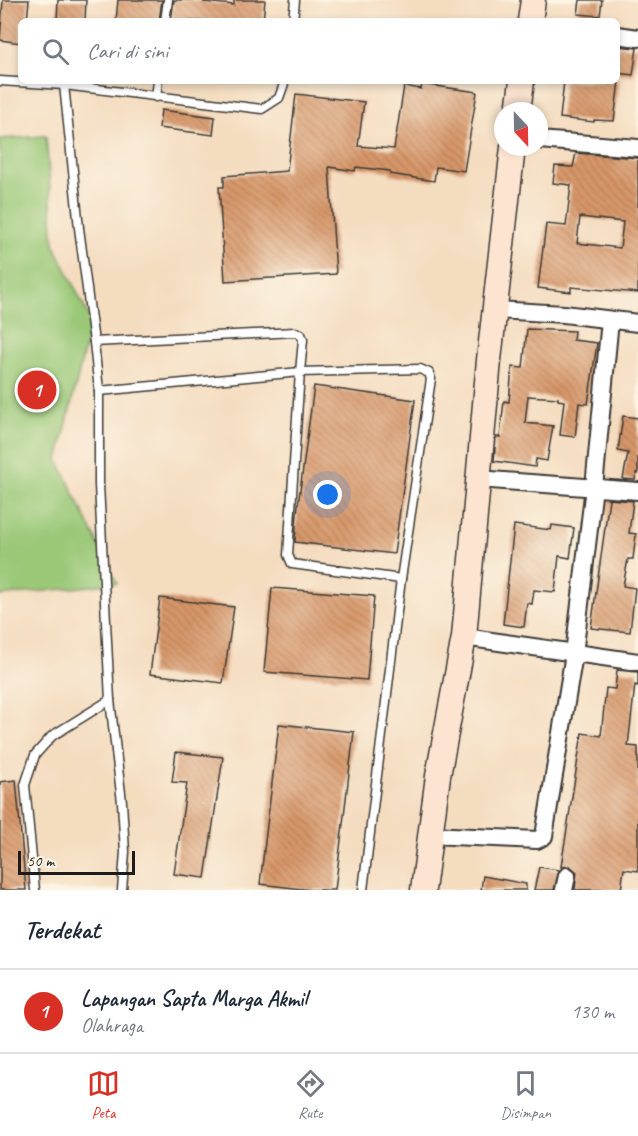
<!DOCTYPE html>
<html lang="id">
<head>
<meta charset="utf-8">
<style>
  :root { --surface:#fff; --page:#f2f2f3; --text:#1f2937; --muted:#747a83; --line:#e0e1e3; --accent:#d93025 }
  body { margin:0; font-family:Caveat,sans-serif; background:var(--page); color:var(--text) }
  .compass { position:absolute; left:494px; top:102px; width:54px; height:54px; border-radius:50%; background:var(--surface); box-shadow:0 3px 9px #0003; rotate:158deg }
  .scale { position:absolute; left:18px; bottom:15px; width:117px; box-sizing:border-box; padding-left:6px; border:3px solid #1c1c1c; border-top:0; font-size:16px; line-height:21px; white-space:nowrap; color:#1c1c1c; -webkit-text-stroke:4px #fcf5e5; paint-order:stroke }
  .you { position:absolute; left:328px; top:495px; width:21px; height:21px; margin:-15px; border:4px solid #fff; border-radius:50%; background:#1a73e8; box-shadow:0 0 0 9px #1a73e833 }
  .badge { display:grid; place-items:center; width:39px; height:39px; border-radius:50%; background:var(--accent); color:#fff; font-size:20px; font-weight:700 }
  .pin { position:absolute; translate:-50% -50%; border:3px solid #fff; box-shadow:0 2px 6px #0006 }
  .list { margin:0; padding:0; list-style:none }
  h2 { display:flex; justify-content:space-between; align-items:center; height:78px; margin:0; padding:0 24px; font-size:26px }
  h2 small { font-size:20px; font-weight:400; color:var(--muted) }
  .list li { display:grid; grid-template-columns:39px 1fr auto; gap:18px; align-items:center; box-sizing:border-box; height:84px; padding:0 24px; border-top:2px solid var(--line) }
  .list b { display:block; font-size:22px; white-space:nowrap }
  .list p { margin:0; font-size:20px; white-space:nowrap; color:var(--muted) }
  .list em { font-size:20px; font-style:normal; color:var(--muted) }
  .icon { flex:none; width:33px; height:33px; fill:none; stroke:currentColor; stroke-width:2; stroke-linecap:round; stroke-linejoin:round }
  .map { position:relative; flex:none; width:638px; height:890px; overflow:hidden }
  .search { position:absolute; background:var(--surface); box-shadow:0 3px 9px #0003; left:18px; right:18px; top:18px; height:66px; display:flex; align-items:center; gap:15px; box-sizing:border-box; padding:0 21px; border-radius:9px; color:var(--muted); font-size:22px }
  .sheet { height:162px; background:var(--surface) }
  nav { display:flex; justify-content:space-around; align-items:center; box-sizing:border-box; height:84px; border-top:2px solid var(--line); background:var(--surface); font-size:16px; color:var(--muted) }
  nav a { display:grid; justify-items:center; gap:3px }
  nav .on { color:var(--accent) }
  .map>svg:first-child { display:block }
  .garden { fill:#9ac877; stroke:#5b724a; stroke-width:1.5 }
  .building { fill:url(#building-back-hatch); fill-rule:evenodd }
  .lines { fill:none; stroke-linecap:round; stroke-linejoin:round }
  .lane-casing { stroke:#3c3934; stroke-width:11 }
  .street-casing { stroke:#3c3934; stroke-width:20 }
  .secondary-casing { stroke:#3c3934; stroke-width:27 }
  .lane { stroke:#fff; stroke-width:8 }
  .street { stroke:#fff; stroke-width:16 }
  .secondary { stroke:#fde4d1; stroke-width:24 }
</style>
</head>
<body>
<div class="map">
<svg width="638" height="890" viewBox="0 0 638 890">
  <defs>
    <pattern id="building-back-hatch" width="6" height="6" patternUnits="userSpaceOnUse" patternTransform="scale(1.5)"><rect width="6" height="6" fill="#d89769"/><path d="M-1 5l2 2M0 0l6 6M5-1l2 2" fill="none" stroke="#ae7a56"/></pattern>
  </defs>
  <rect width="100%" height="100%" fill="#fcf5e5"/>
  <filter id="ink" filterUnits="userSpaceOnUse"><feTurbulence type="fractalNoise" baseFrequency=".0167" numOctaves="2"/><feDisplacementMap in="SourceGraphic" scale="12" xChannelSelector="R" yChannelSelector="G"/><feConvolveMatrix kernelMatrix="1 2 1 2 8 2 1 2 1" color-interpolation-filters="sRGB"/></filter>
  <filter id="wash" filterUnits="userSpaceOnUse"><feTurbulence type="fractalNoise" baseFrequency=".008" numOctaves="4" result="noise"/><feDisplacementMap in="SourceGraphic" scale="24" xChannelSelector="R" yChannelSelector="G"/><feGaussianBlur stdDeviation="1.35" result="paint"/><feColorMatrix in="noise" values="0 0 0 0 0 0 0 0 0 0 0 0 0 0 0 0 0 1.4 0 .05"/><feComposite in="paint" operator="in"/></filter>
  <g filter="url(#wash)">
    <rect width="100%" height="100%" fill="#f4dcbf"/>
    <polygon class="garden" points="46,136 54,244 91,321 58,460 117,583 0,596 0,139"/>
    <g id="blocks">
      <g class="building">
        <polygon points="3,0 29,0 27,21 21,21 21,43 0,40"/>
        <polygon points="58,0 86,0 85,21 57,21"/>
        <polygon points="118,0 162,0 159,21 116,21"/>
        <polygon points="174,0 205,0 204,2 234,5 234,0 265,0 263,21 171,21"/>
        <polygon points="580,0 602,0 600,16 578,14"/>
        <polygon points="617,46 637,48 633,75 617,73"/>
        <polygon points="564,81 619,81 614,121 594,120 594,122 560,118"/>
        <polygon points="422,84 477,92 464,171 436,167 434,181 390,174 390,171 356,167 355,171 329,167 336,274 225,281 219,187 224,187 224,176 287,171 296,94 364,102 358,146 394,149 404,86 421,89"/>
        <polygon points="161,110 215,117 213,135 159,128"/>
        <path d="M576,153l62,5v135l-67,-6v5l-33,-4 8,-64 20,2 5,-41 -18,-2 2,-17 18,1zM580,217l43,5 -3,26 -43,-5z"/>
        <polygon points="527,329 574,331 573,340 597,343 588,404 579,403 575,437 560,435 564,401 558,400 558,398 528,396 525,423 553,426 547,461 536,459 535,467 494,461 496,437 500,437 504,401 509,402 512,367 523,368"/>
        <polygon points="314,386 415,400 394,554 295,542 297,513"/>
        <polygon points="623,416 638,418 638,474 636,473 635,480 623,479 628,453 618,451"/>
        <polygon points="609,499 633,501 629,533 636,534 633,559 628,559 623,586 635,588 630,632 591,628"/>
        <polygon points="514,525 551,530 552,525 574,528 570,558 559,556 555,592 534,590 532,604 527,603 524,627 503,624"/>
        <polygon points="272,588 374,596 367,680 264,672"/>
        <polygon points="160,598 234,607 223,683 150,674"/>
        <polygon points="617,670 638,672 638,686 635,685 628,746 638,747 638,871 624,869 621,890 575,890 577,872 570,866 561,867 582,733 601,736 606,688 615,689"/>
        <polygon points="279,724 354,732 335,890 311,890 260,884"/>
        <polygon points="176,752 223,757 205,878 174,874 187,783 172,782"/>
        <polygon points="16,780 26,890 0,890 0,782"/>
        <polygon points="539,867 559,870 554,890 534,890"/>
        <polygon points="483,876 526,884 526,890 481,890"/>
      </g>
    </g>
  </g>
  <g filter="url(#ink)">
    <use href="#blocks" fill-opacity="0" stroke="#3c3934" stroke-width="1.5"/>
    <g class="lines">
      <g class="lane-casing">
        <g id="lane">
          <polyline points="165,21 168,0"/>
          <polyline points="293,21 295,0"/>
          <polyline points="0,81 64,85 262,109 279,98 285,81"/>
          <polyline points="64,85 79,228 94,342 295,332 301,334 303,340 300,372 99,391"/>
          <polyline points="156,97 158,81"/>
          <polyline points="94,342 99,391 99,485 110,700 122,802 125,852 122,890"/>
          <polygon points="420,369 429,373 431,379 401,579 292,564 288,555 300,372"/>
          <polyline points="35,890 25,785 35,755 52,736 110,700"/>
          <polyline points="363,890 401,579"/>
        </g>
      </g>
      <g class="street-casing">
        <g id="street">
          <polyline points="617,35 638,38"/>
          <polyline points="539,140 638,148"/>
          <polyline points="496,310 564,314 638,323"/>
          <polyline points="478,479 638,491"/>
          <polyline points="464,637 638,662"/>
          <polyline points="430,835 537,840 544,836 574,654 594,487 610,320"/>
          <polyline points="564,890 567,876"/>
        </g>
      </g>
      <g class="secondary-casing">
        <g id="secondary">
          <polyline points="530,21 533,0"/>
          <polyline points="518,111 522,81"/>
          <polyline points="423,890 438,776 464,637 489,360 513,147"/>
        </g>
      </g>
      <use href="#lane" class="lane"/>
      <use href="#street" class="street"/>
      <use href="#secondary" class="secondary"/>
    </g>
  </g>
</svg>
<svg class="compass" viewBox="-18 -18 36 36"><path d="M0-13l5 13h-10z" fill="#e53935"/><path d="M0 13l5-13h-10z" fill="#747a83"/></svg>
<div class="scale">50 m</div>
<div class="you"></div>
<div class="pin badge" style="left:37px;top:390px">1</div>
<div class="search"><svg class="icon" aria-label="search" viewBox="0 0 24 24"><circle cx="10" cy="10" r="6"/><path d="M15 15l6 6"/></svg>Cari di sini</div>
</div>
<section class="sheet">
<h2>Terdekat<small></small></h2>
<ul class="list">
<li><span class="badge">1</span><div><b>Lapangan Sapta Marga Akmil</b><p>Olahraga</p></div><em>130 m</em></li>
</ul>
</section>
<nav>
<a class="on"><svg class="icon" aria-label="map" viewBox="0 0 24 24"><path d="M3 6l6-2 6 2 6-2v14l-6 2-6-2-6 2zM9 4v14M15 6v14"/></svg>Peta</a>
<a><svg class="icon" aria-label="directions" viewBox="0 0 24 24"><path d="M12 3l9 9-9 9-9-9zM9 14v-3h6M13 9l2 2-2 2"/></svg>Rute</a>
<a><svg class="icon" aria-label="saved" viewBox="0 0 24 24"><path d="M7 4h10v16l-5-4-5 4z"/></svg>Disimpan</a>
</nav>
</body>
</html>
